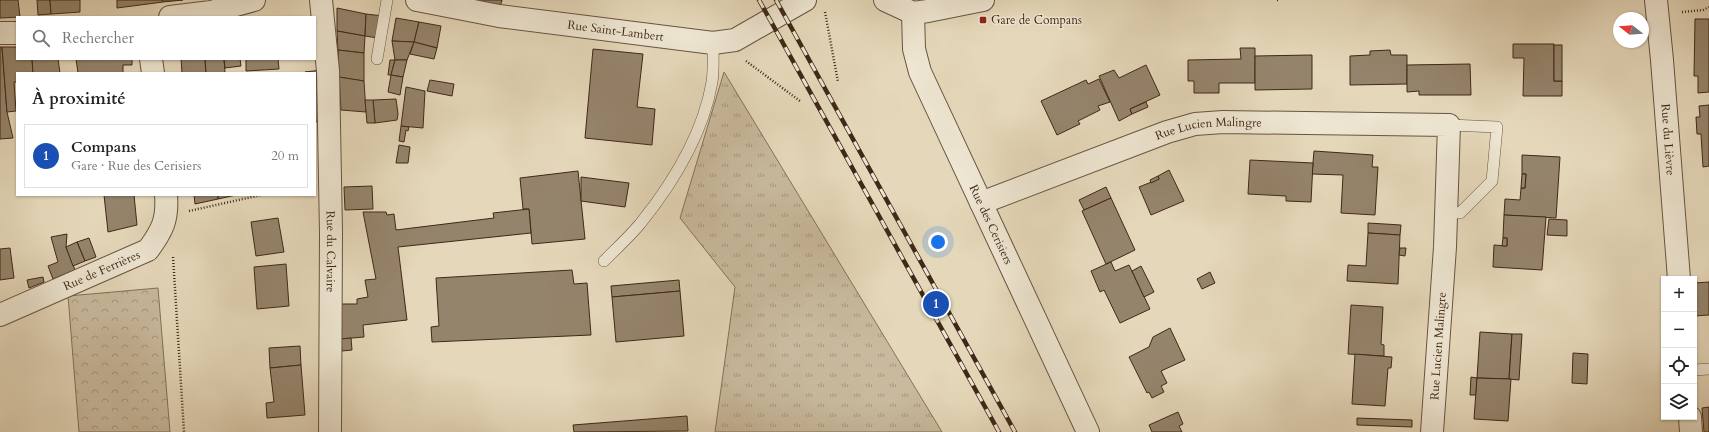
<!DOCTYPE html>
<html lang="fr">
<head>
<meta charset="utf-8">
<style>
  :root { --surface:#fff; --page:#f2f2f2; --text:#222; --muted:#767676; --line:#e0e0e0; --accent:#2563eb }
  body { margin:0; font-family:Cardo,serif; background:var(--page); color:var(--text) }
  .controls { position:absolute; right:12px; bottom:12px; display:grid; overflow:hidden; border-radius:0px; box-shadow:0 1px 3px #0004 }
  .controls button { width:36px; height:36px; display:grid; place-items:center; padding:0; border:0; border-bottom:1px solid var(--line); background:var(--surface); color:var(--text); font:20px sans-serif }
  .compass { position:absolute; left:1613px; top:12px; width:36px; height:36px; border-radius:50%; background:var(--surface); box-shadow:0 1px 3px #0004; rotate:287deg }
  .you { position:absolute; left:938px; top:242px; width:14px; height:14px; margin:-10px; border:3px solid #fff; border-radius:50%; background:#1a73e8; box-shadow:0 0 0 6px #1a73e833 }
  .badge { display:grid; place-items:center; width:26px; height:26px; border-radius:50%; background:var(--accent); color:#fff; font-size:13px; font-weight:700 }
  .pin { position:absolute; translate:-50% -50%; border:2px solid #fff; box-shadow:0 1px 4px #0006 }
  .list { margin:0; padding:0; list-style:none }
  h2 { display:flex; justify-content:space-between; align-items:center; height:52px; margin:0; padding:0 16px; font-size:17px }
  h2 small { font-size:13px; font-weight:400; color:var(--muted) }
  .list li { display:grid; grid-template-columns:26px 1fr auto; gap:12px; align-items:center; box-sizing:border-box; height:64px; margin:0 8px 8px; padding:0 8px; border:1px solid var(--line); border-radius:0px }
  .list b { display:block; font-size:15px; white-space:nowrap }
  .list p { margin:0; font-size:13px; white-space:nowrap; color:var(--muted) }
  .list em { font-size:13px; font-style:normal; color:var(--muted) }
  .icon { flex:none; width:22px; height:22px; fill:none; stroke:currentColor; stroke-width:2; stroke-linecap:round; stroke-linejoin:round }
  .map { position:relative; flex:none; width:1709px; height:432px; overflow:hidden }
  .search { position:absolute; background:var(--surface); box-shadow:0 1px 3px #0004; left:16px; top:16px; width:300px; height:44px; display:flex; align-items:center; gap:10px; box-sizing:border-box; padding:0 14px; border-radius:0px; color:var(--muted); font-size:15px }
  .panel { position:absolute; background:var(--surface); box-shadow:0 1px 3px #0004; left:16px; top:72px; width:300px; height:124px; border-radius:0px }
  .map>svg:first-child { display:block }
  .grass { fill:url(#grass-tufts); stroke:#84715a }
  .park { fill:url(#park-crowns); stroke:#84715a }
  .building { fill:#95846c; stroke:#3f2817 }
  .lines { fill:none; stroke-linecap:round; stroke-linejoin:round }
  .service-casing { stroke:#685440; stroke-width:12 }
  .minor-casing { stroke:#685440; stroke-width:24 }
  .path { stroke:#3f2817; stroke-width:2.5; stroke-dasharray:1 2; stroke-linecap:butt }
  .service { stroke:#eee6d2; stroke-width:11 }
  .minor { stroke:#eee6d2; stroke-width:22 }
  .rail-casing { stroke:#3f2817; stroke-width:4.5 }
  .rail { stroke:#eee6d2; stroke-width:3; stroke-dasharray:9; stroke-linecap:butt }
  .poi-dot { fill:#8f2418; stroke:#eee6d2; stroke-width:1.5 }
  .labels { text-anchor:middle; stroke-width:3; stroke-linejoin:round; paint-order:stroke }
  .poi-label { font-size:12px; fill:#3f2817; stroke:#eee6d2; text-anchor:start }
  .street-label { font-size:12px; fill:#3f2817; stroke:#eee6d2 }
</style>
</head>
<body>
<div class="map">
<svg width="1709" height="432" viewBox="0 0 1709 432">
  <defs>
    <pattern id="grass-tufts" width="24" height="20" patternUnits="userSpaceOnUse"><rect width="24" height="20" fill="#c9ba9e"/><path d="M3 7l-1-3M5 7V3M7 7l1-3M15 17l-1-3M17 17v-4M19 17l1-3" fill="none" stroke="#a59780"/></pattern>
    <pattern id="park-crowns" width="20" height="18" patternUnits="userSpaceOnUse"><rect width="20" height="18" fill="#c9ba9e"/><path d="M2 6a3 3 0 1 1 6 0M12 15a3 3 0 1 1 6 0" fill="none" stroke="#a59780"/></pattern>
  </defs>
  <rect width="100%" height="100%" fill="#e5d8ba"/>
  <filter id="stains"><feTurbulence type="fractalNoise" baseFrequency=".005" numOctaves="4"/><feColorMatrix values="0 0 0 0 .2 0 0 0 0 .09 0 0 0 0 .02 0 0 0 .5 -.17"/></filter>
  <radialGradient id="worn" r=".72"><stop offset=".6" stop-color="#630" stop-opacity="0"/><stop offset="1" stop-color="#630" stop-opacity=".3"/></radialGradient>
  <polygon class="grass" points="724,72 942,432 715,432 735,287 680,218"/>
  <polygon class="park" points="158,288 170,432 79,432 68,296"/>
  <g class="building">
    <polygon points="0,0 18,0 20,17 0,18"/>
    <polygon points="37,0 50,0 51,14 38,15"/>
    <polygon points="50,0 80,0 80,12 51,14"/>
    <polygon points="117,0 162,0 163,2 117,8"/>
    <polygon points="162,0 183,0 163,2"/>
    <polygon points="470,0 502,0 500,7"/>
    <polygon points="337,8 366,14 365,36 337,31"/>
    <polygon points="366,14 383,16 378,38 365,36"/>
    <polygon points="396,18 419,22 414,42 392,41"/>
    <polygon points="1695,19 1709,19 1709,92 1698,93 1698,76 1694,76"/>
    <polygon points="419,22 441,26 437,48 414,42"/>
    <polygon points="337,31 365,36 364,53 338,50"/>
    <polygon points="392,41 414,42 407,60 395,60"/>
    <polygon points="414,42 437,48 434,59 410,54"/>
    <polygon points="1513,44 1554,44 1554,81 1562,81 1562,96 1523,96 1524,58 1513,58"/>
    <rect x="1554" y="45" width="8" height="36"/>
    <polygon points="0,47 2,47 7,112 13,138 0,139"/>
    <polygon points="2,47 17,47 17,59 32,59 33,73 17,73 17,82 14,82 16,111 7,112"/>
    <polygon points="1240,48 1255,48 1255,83 1219,83 1219,93 1194,93 1194,81 1188,81 1188,60 1241,59"/>
    <polygon points="593,49 643,54 637,107 655,109 652,145 585,138"/>
    <polygon points="338,50 364,53 364,81 339,77"/>
    <polygon points="1390,50 1391,55 1407,55 1407,84 1350,85 1350,56 1370,55 1370,51"/>
    <polygon points="1312,55 1312,89 1255,90 1255,56"/>
    <polygon points="32,59 58,59 60,73 33,73"/>
    <polygon points="76,59 132,59 132,65 123,65 123,73 78,73"/>
    <polygon points="181,59 205,59 206,73 182,73"/>
    <polygon points="205,59 224,59 225,73 206,73"/>
    <polygon points="224,59 240,59 241,66 225,68"/>
    <polygon points="246,59 278,59 279,69 246,71"/>
    <polygon points="390,60 395,60 391,75 388,75"/>
    <polygon points="395,60 407,60 403,77 391,75"/>
    <polygon points="1470,64 1471,95 1419,95 1419,91 1407,92 1407,65"/>
    <polygon points="1146,65 1160,95 1130,109 1132,114 1119,121 1099,76 1114,70 1119,78"/>
    <polygon points="322,70 323,121 315,122 315,73 305,72"/>
    <polygon points="391,75 403,77 400,95 388,92"/>
    <polygon points="339,77 364,81 366,112 341,110"/>
    <polygon points="1099,79 1110,102 1098,106 1100,110 1078,121 1080,124 1057,135 1041,101 1086,80 1088,84"/>
    <polygon points="430,80 454,84 452,96 427,91"/>
    <polygon points="406,87 425,91 423,128 401,126"/>
    <polygon points="396,99 398,114 397,120 375,123 373,100"/>
    <polygon points="365,100 373,100 375,123 367,123"/>
    <polygon points="1146,102 1148,107 1132,114 1130,109"/>
    <polygon points="1709,105 1709,166 1703,167 1701,134 1697,134 1696,117 1700,117 1699,106"/>
    <polygon points="401,126 409,127 408,131 406,130 404,142 399,141"/>
    <polygon points="399,145 410,147 408,163 396,163"/>
    <polygon points="1314,151 1373,155 1372,167 1378,167 1375,215 1341,213 1343,175 1312,174"/>
    <polygon points="1522,155 1560,157 1556,218 1504,215 1505,199 1520,200 1521,188 1525,188 1526,174 1522,174"/>
    <polygon points="1250,160 1313,163 1311,202 1286,201 1286,196 1248,194"/>
    <polygon points="1169,170 1184,201 1151,215 1139,187 1159,179 1158,176"/>
    <polygon points="578,171 585,239 532,244 529,209 523,209 520,178"/>
    <polygon points="1522,174 1526,174 1525,188 1521,188"/>
    <polygon points="1158,176 1159,179 1151,183 1150,180"/>
    <polygon points="581,177 629,183 625,207 581,201"/>
    <polygon points="372,186 373,209 345,210 344,187"/>
    <polygon points="1106,187 1111,198 1084,210 1079,200"/>
    <polygon points="104,195 134,195 137,225 108,232"/>
    <polygon points="194,195 218,195 218,199 195,204"/>
    <polygon points="218,195 236,195 218,199"/>
    <polygon points="1111,198 1135,250 1106,264 1082,211"/>
    <polygon points="529,209 531,233 398,247 407,320 363,325 364,337 341,339 341,304 357,304 357,299 368,297 365,280 376,279 363,212 386,212 387,215 394,214 396,230 494,218 493,213"/>
    <polygon points="1504,215 1546,217 1542,270 1493,267 1494,245 1507,246 1507,238 1503,238"/>
    <polygon points="278,218 284,252 256,256 251,222"/>
    <polygon points="1549,219 1567,220 1567,236 1547,235"/>
    <polygon points="1368,223 1401,225 1400,235 1368,233"/>
    <polygon points="1368,233 1400,235 1398,284 1347,281 1348,265 1366,266"/>
    <polygon points="67,234 66,247 75,270 53,279 48,266 58,262 51,237"/>
    <polygon points="89,238 96,257 85,261 77,242"/>
    <polygon points="1503,238 1507,238 1507,246 1502,246"/>
    <polygon points="77,242 85,261 73,266 66,247"/>
    <polygon points="10,248 14,278 0,280 0,249"/>
    <polygon points="1400,248 1406,248 1405,256 1399,255"/>
    <polygon points="1111,262 1115,271 1129,265 1150,309 1120,323 1104,290 1100,292 1091,271"/>
    <polygon points="286,264 289,306 257,309 254,267"/>
    <polygon points="1141,266 1154,292 1144,297 1132,271"/>
    <polygon points="572,270 574,284 587,283 591,335 432,342 431,327 439,326 436,278"/>
    <polygon points="1210,272 1215,283 1202,289 1197,279"/>
    <polygon points="43,277 44,282 29,288 27,280"/>
    <polygon points="679,280 680,291 612,297 611,286"/>
    <polygon points="1709,282 1709,315 1694,316 1694,283"/>
    <polygon points="680,291 684,336 616,342 612,297"/>
    <polygon points="1351,305 1383,307 1381,344 1384,345 1384,356 1348,354"/>
    <polygon points="1170,328 1185,360 1161,371 1167,383 1161,386 1164,392 1152,398 1149,392 1147,393 1129,357 1149,347 1153,337"/>
    <polygon points="1480,332 1512,334 1509,379 1477,378"/>
    <polygon points="1512,334 1522,334 1519,380 1509,379"/>
    <polygon points="351,338 352,350 342,351 341,339"/>
    <polygon points="300,346 301,365 270,368 269,348"/>
    <polygon points="1573,353 1588,354 1587,384 1572,383"/>
    <polygon points="1355,354 1392,357 1391,368 1388,368 1385,406 1352,404"/>
    <polygon points="301,365 305,415 267,418 266,403 274,402 270,368"/>
    <polygon points="1471,377 1477,378 1476,395 1470,395"/>
    <polygon points="1477,378 1511,379 1508,421 1474,419"/>
    <polygon points="1709,407 1709,432 1704,432 1702,408"/>
    <polygon points="1178,412 1183,424 1179,426 1182,432 1152,432 1149,425"/>
    <polygon points="687,416 688,431 574,432 573,425"/>
    <polygon points="1357,418 1412,420 1412,427 1357,425"/>
  </g>
  <g class="lines">
    <g class="service-casing">
      <g id="service">
        <polyline points="377,59 387,0"/>
        <polyline points="1446,212 1460,213 1492,181 1497,127 1449,125"/>
        <path d="M604,261c12,-12 25,-24 36,-37 33,-41 63,-89 72,-142 2,-13 1,-27 1,-39"/>
        <polyline points="1694,370 1709,369"/>
      </g>
    </g>
    <g class="minor-casing">
      <g id="minor">
        <path id="s1" d="M321,0l7,71 3,162 -1,199"/>
        <path id="s2" d="M417,0l82,16 214,27 22,-3 70,-40"/>
        <polyline points="885,0 913,13 928,11 983,0"/>
        <path id="s3" d="M1656,0l6,60 17,219"/>
        <path id="s4" d="M913,13l1,36 6,23 168,360"/>
        <polyline points="170,17 211,12 254,0"/>
        <polyline points="0,33 17,33"/>
        <polyline points="151,59 153,73"/>
        <path id="s5" d="M981,203l186,-71 28,-8 28,-2 226,3 -4,122 -13,185"/>
        <path id="s6" d="M0,315l148,-65c14,-19 20,-30 18,-55"/>
        <polyline points="1690,417 1691,432"/>
      </g>
    </g>
    <g class="path">
      <polyline points="1277,0 1280,0"/>
      <polyline points="825,12 838,82"/>
      <polyline points="1682,12 1703,10 1709,7"/>
      <polyline points="746,61 800,101"/>
      <polyline points="189,211 261,195"/>
      <polyline points="173,257 184,432"/>
    </g>
    <use href="#service" class="service"/>
    <use href="#minor" class="minor"/>
    <g class="rail-casing">
      <g id="rail">
        <polyline points="759,0 999,432"/>
        <polyline points="776,0 1015,432"/>
      </g>
    </g>
    <use href="#rail" class="rail"/>
  </g>
  <rect class="poi-dot" x="979" y="16" width="8" height="8" rx="2"/>
  <g class="labels">
    <g class="poi-label">
      <text x="991" y="24">Gare de Compans</text>
    </g>
    <g class="street-label">
      <text dy="4" stroke="none"><textPath href="#s2" startOffset="201">Rue Saint-Lambert</textPath></text>
      <text dy="4" stroke="none"><textPath href="#s5" startOffset="241">Rue Lucien Malingre</textPath></text>
      <text dy="4" stroke="none"><textPath href="#s3" startOffset="140">Rue du Lièvre</textPath></text>
      <text dy="4" stroke="none"><textPath href="#s4" startOffset="228">Rue des Cerisiers</textPath></text>
      <text dy="4" stroke="none"><textPath href="#s1" startOffset="252">Rue du Calvaire</textPath></text>
      <text dy="4" stroke="none"><textPath href="#s6" startOffset="111">Rue de Ferrières</textPath></text>
      <text transform="translate(1438 346) rotate(-86)" y="4">Rue Lucien Malingre</text>
    </g>
  </g>
  <rect width="100%" height="100%" filter="url(#stains)"/>
  <rect width="100%" height="100%" fill="url(#worn)"/>
</svg>
<div class="controls">
<button>+</button>
<button>−</button>
<button><svg class="icon" aria-label="locate" viewBox="0 0 24 24"><circle cx="12" cy="12" r="6"/><path d="M12 2v4M12 18v4M2 12h4M18 12h4"/></svg></button>
<button><svg class="icon" aria-label="layers" viewBox="0 0 24 24"><path d="M12 4l9 5-9 5-9-5zM3 14l9 5 9-5"/></svg></button>
</div>
<svg class="compass" viewBox="-18 -18 36 36"><path d="M0-13l5 13h-10z" fill="#e53935"/><path d="M0 13l5-13h-10z" fill="#767676"/></svg>
<div class="you"></div>
<div class="pin badge" style="left:936px;top:304px;background:#1a4fb4">1</div>
<div class="search"><svg class="icon" aria-label="search" viewBox="0 0 24 24"><circle cx="10" cy="10" r="6"/><path d="M15 15l6 6"/></svg>Rechercher</div>
<section class="panel">
<h2>À proximité<small></small></h2>
<ul class="list">
<li><span class="badge" style="background:#1a4fb4">1</span><div><b>Compans</b><p>Gare · Rue des Cerisiers</p></div><em>20 m</em></li>
</ul>
</section>
</div>
</body>
</html>
